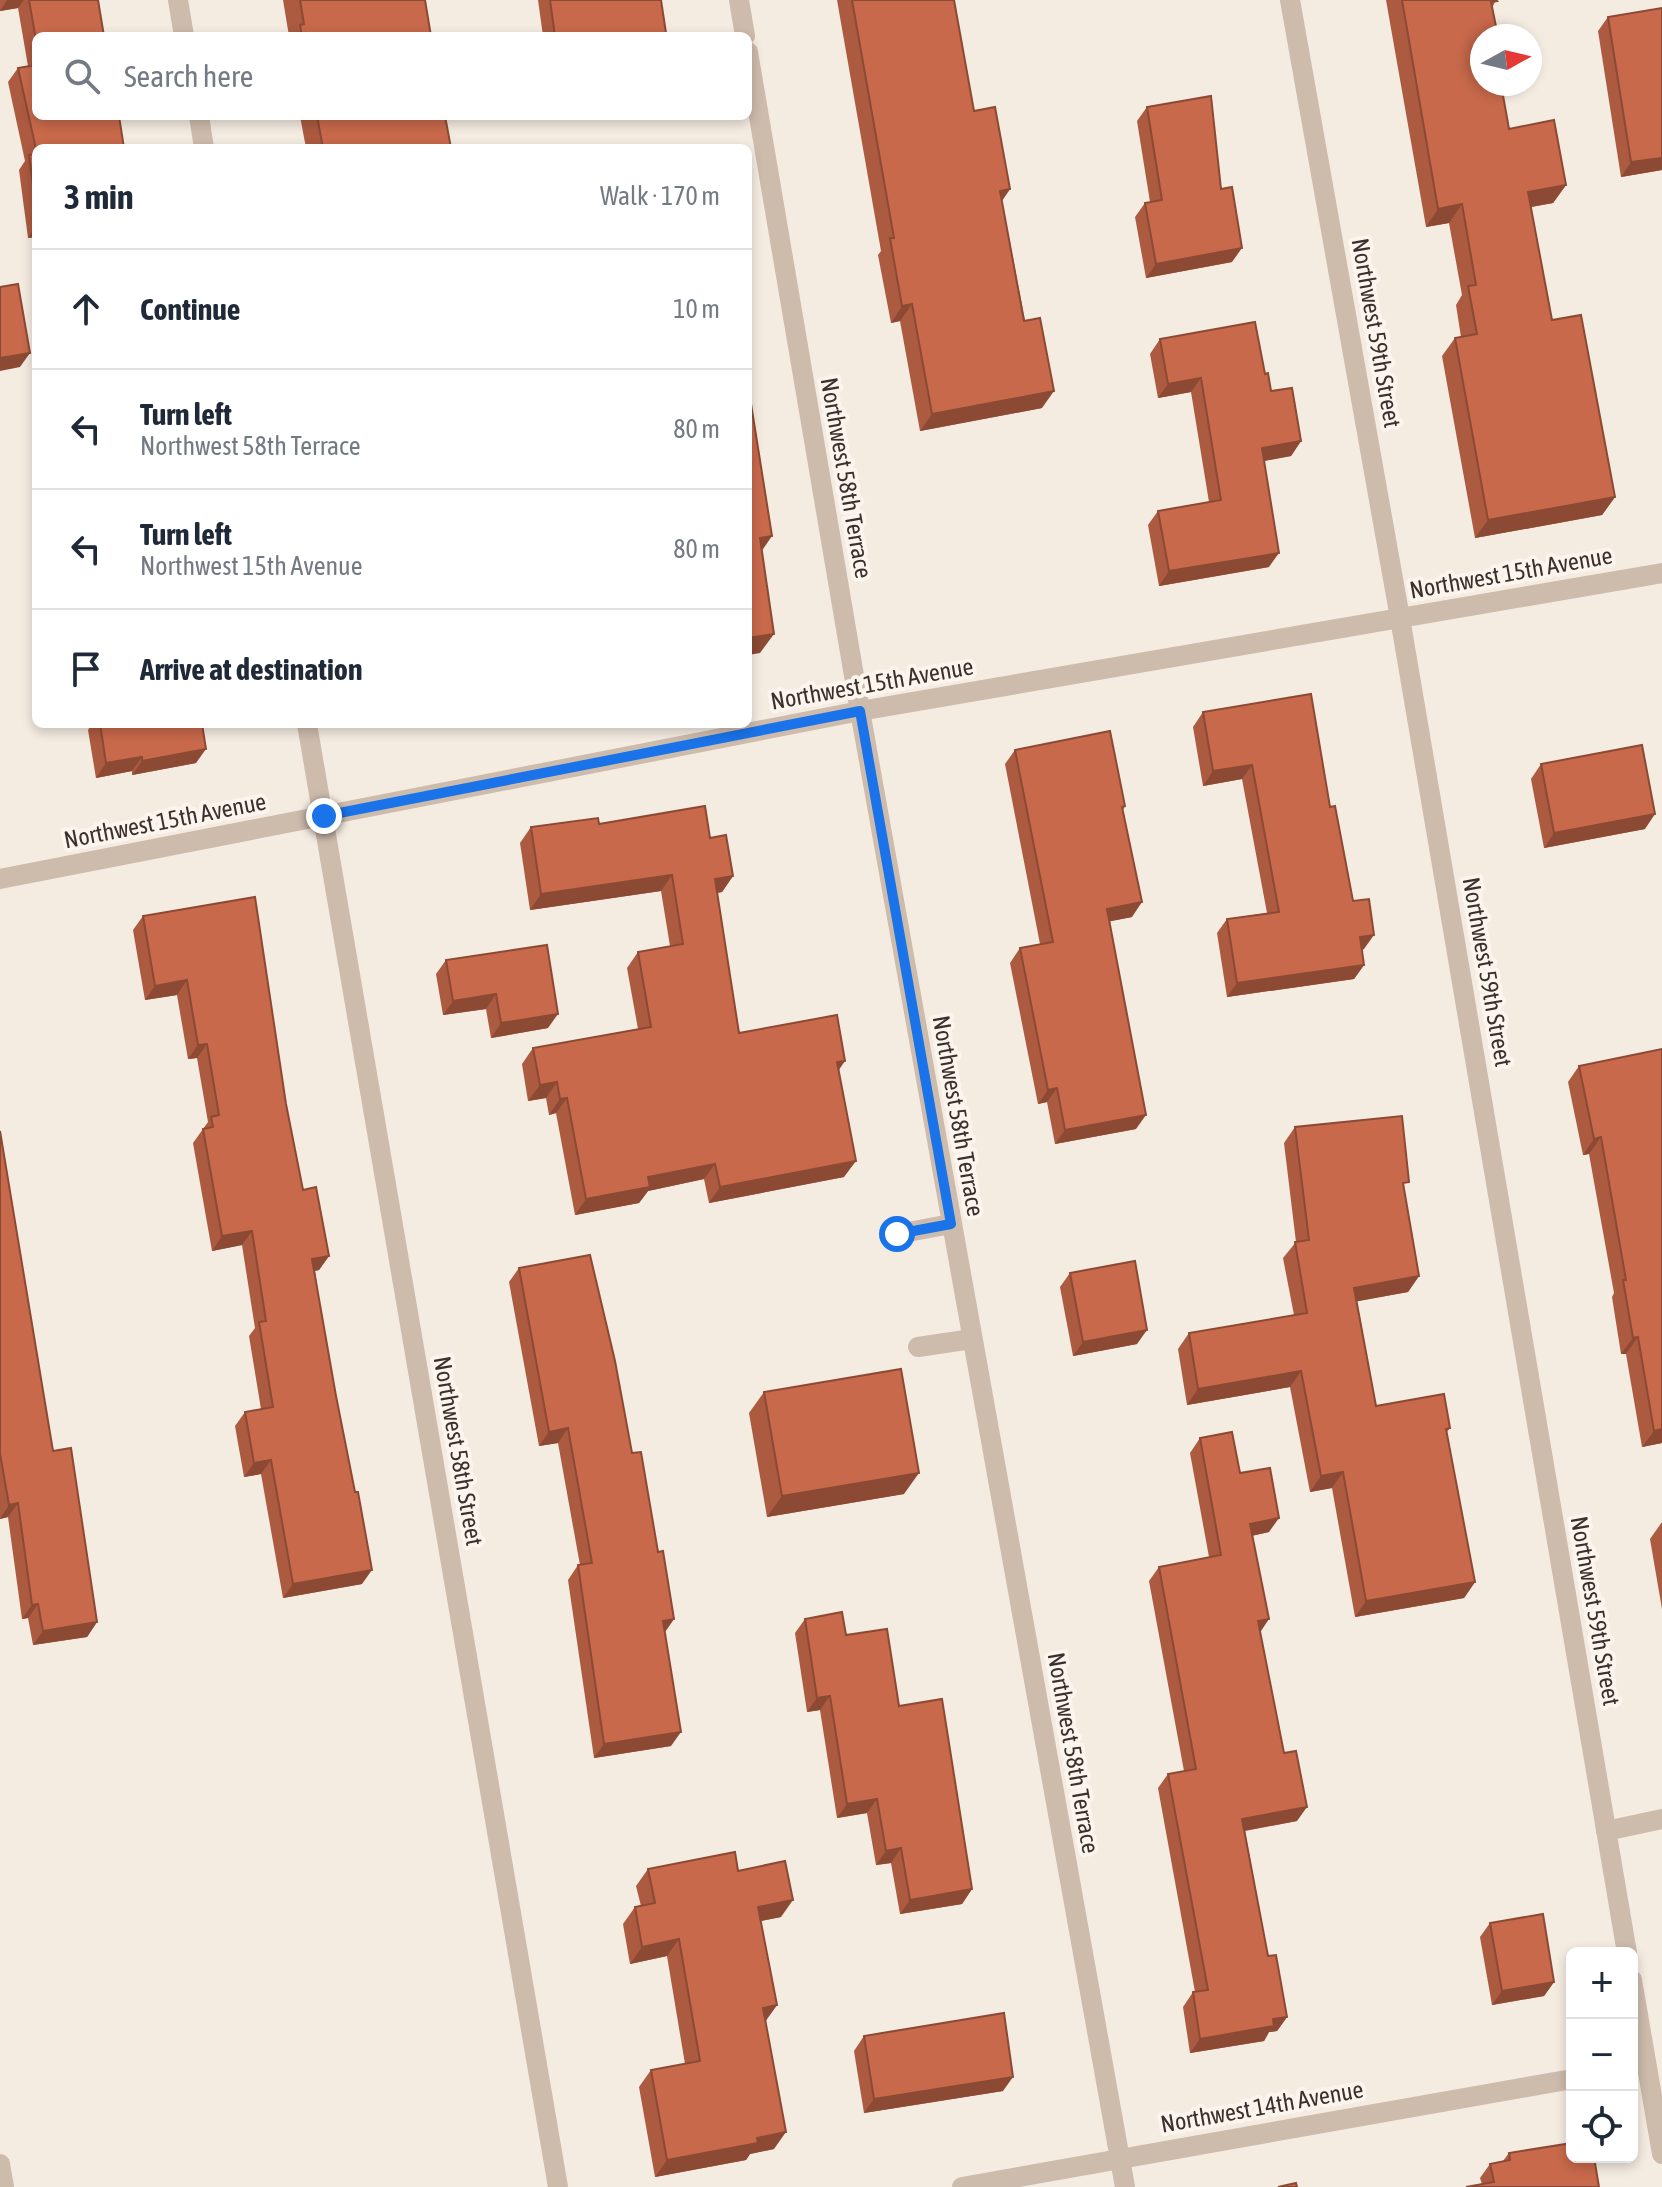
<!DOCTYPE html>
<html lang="en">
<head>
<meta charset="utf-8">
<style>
  :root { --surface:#fff; --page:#f6f6f7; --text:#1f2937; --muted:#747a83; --line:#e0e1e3 }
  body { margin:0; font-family:"Asap Condensed",sans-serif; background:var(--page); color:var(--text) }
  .controls { position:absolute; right:24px; bottom:24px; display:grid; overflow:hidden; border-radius:12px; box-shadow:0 4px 12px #0003 }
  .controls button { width:72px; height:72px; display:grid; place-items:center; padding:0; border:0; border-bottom:2px solid var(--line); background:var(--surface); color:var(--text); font:40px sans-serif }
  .compass { position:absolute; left:1470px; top:24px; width:72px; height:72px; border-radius:50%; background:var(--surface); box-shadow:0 4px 12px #0003; rotate:82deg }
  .stop { position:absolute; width:24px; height:24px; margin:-18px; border:6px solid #1a73e8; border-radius:50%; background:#fff }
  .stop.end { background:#1a73e8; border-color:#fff; box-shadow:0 2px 8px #0008 }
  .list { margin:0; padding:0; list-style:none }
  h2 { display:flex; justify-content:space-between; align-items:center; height:104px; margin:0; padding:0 32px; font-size:34px }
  h2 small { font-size:26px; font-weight:400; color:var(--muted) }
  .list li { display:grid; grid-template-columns:52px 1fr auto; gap:24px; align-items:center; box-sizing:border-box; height:120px; padding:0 32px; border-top:2px solid var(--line) }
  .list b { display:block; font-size:30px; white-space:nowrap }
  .list p { margin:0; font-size:26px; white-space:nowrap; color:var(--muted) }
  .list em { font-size:26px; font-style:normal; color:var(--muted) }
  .icon { flex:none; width:44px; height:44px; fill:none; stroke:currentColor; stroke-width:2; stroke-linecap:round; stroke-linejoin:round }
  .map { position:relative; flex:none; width:1662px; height:2187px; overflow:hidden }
  .search { position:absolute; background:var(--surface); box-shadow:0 4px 12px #0003; left:32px; top:32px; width:720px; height:88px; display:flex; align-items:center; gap:20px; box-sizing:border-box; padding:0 28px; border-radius:12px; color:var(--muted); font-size:30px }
  .panel { position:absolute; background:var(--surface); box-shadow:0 4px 12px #0003; left:32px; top:144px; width:720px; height:584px; border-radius:12px }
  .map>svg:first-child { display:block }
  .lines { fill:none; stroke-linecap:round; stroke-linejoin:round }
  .service { stroke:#cdbbac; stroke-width:20 }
  .minor { stroke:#cdbbac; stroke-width:20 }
  .wall { fill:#ac5a40 }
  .shaded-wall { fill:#8c4a34 }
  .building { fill:#c8694b; stroke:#8c4a34; stroke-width:2 }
  .route { stroke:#1a73e8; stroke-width:10 }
  .labels { text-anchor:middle; stroke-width:8; stroke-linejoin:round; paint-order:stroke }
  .street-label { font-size:24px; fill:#3b302b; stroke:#fbf5ee }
</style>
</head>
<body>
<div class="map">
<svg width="1662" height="2187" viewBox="0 0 1662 2187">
  <rect width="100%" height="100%" fill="#f4ebe1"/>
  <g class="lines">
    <g class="service">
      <polyline points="897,1234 951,1224"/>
      <polyline points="918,1347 972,1339"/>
      <polyline points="1606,1831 1662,1819"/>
    </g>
    <g class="minor">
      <polyline points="178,0 184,36"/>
      <polyline points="739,0 745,36"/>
      <polyline points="1290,0 1400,618 1627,1953"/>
      <polyline points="748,52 860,711 1125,2187"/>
      <polyline points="199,116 204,148"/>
      <polyline points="307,724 558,2187"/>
      <polyline points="0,879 860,711 1662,573"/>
      <polyline points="1632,1980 1662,2154"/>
      <polyline points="0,2164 4,2187"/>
      <polyline points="962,2187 1572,2079"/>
    </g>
  </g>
  <g class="wall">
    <polygon points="0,0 98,0 36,36 36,237 28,238 19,170 25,161 8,82 18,68 28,66 18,8 0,11"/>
    <polygon points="283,0 425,0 431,36 289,36"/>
    <polygon points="538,0 661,0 664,36 543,36"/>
    <polygon points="837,0 954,0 974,111 1010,189 1002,201 1042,408 920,431 900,321 891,323 878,255 881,251"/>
    <polygon points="1386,0 1496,0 1492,8 1482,36 1509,129 1566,185 1553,203 1531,207 1552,320 1615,497 1602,515 1475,538 1442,356 1455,338 1461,337 1456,305 1462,295 1449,223 1426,227"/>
    <polygon points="1662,8 1662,170 1621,177 1598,31 1608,17"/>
    <polygon points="1147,107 1221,189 1232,262 1146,278 1135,217 1145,203 1150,202 1137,121"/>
    <polygon points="300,116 445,116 451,148 306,148"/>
    <polygon points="1160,339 1265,374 1271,391 1301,441 1291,456 1264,461 1269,567 1159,586 1148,525 1158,511 1209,502 1191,392 1158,398 1150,354"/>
    <polygon points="1203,712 1330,807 1364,949 1362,950 1364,965 1354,979 1227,997 1217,933 1227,919 1267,913 1242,779 1203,786 1193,727"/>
    <polygon points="92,724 202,724 196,763 132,775 132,771 96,778 88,730"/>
    <polygon points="1015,750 1125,806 1123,810 1132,917 1110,921 1136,1129 1055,1144 1047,1102 1038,1104 1010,963 1020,948 1040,944 1005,764"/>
    <polygon points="1541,764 1645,829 1544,848 1531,779"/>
    <polygon points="599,824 710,838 733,876 722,892 717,893 739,1033 838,1071 844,1177 709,1203 704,1179 648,1191 639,1203 575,1215 556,1113 549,1115 546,1098 528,1101 522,1064 533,1048 638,1029 627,968 638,952 670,946 661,891 530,910 520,843 531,827"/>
    <polygon points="143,916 286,1104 303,1190 329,1256 319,1270 315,1271 362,1584 283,1598 261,1474 244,1477 235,1426 245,1412 261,1409 249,1336 255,1328 242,1245 212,1251 193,1143 208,1122 197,1058 188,1059 177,995 145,1000 133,930"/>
    <polygon points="446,960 548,1028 491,1038 486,1009 443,1015 436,974"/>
    <polygon points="1662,1049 1662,1443 1642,1447 1626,1354 1621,1354 1612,1297 1614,1293 1589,1154 1583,1155 1568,1082 1579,1066"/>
    <polygon points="1295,1127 1404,1189 1419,1276 1408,1292 1357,1301 1376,1406 1450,1428 1446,1433 1475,1582 1464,1598 1355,1617 1332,1488 1310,1492 1290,1387 1187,1405 1178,1349 1189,1333 1294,1315 1283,1258 1296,1242 1284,1143"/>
    <polygon points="0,1131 53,1451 97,1622 87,1637 33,1645 28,1618 22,1619 8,1517 0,1519"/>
    <polygon points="519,1268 632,1453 658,1552 674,1619 665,1632 671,1746 594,1758 568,1580 578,1565 580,1565 558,1443 539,1446 509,1282"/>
    <polygon points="1070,1273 1137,1344 1073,1356 1060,1287"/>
    <polygon points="764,1392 904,1494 767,1517 749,1413"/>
    <polygon points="1200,1438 1240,1473 1269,1532 1252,1536 1260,1632 1297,1821 1245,1831 1268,1956 1287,2017 1277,2031 1269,2032 1264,2041 1190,2053 1183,2007 1193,1992 1195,1992 1158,1788 1168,1774 1184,1771 1149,1581 1159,1567 1209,1557 1190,1453"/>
    <polygon points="1662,1522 1662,1609 1650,1539"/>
    <polygon points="805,1619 846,1635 899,1706 972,1889 962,1904 900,1914 891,1863 876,1865 867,1813 837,1818 820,1710 807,1712 795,1633"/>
    <polygon points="648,1869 738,1871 781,1917 761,1921 777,2005 765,2021 774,2149 750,2154 746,2160 655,2177 639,2087 651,2070 685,2064 667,1956 630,1964 623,1924 635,1907 641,1906 636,1886"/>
    <polygon points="1490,1923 1554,1982 1544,1996 1492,2005 1480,1937"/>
    <polygon points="864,2036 1003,2091 864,2113 854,2051"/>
    <polygon points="1509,2153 1599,2187 1482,2184 1480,2178 1490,2164 1503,2161"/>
  </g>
  <g class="shaded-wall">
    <polygon points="7,0 24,0 18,8 0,11"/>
    <polygon points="1662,158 1662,170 1621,177 1631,162"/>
    <polygon points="1566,185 1553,203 1515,210 1528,192"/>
    <polygon points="1010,189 998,206 1000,191"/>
    <polygon points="1462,204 1449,223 1426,227 1438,209"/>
    <polygon points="36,226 36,237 28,238"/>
    <polygon points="1242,248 1232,262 1146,278 1156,264"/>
    <polygon points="912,304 900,321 891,323 902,306"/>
    <polygon points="30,353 20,367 0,371 0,358"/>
    <polygon points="1201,378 1191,392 1158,398 1168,384"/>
    <polygon points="1054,391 1042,408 920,431 932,414"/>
    <polygon points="1301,441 1291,456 1252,463 1262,448"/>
    <polygon points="1615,497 1602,515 1475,538 1488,520"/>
    <polygon points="772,536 759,555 760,538"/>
    <polygon points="1279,553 1269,567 1159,586 1169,571"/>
    <polygon points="774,634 760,653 748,655 748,638"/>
    <polygon points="206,749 196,763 132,775 142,761"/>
    <polygon points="142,757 132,771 96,778 106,763"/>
    <polygon points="1252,765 1242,779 1203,786 1213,771"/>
    <polygon points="1655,814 1645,829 1544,848 1554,833"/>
    <polygon points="672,875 661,891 530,910 541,894"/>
    <polygon points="733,876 722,892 704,895 715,879"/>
    <polygon points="1142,902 1132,917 1097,924 1107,909"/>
    <polygon points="1374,935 1364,949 1350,951 1360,937"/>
    <polygon points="1364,965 1354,979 1227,997 1237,983"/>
    <polygon points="187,980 177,995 145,1000 155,986"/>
    <polygon points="496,994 486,1009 443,1015 453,1001"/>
    <polygon points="558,1014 548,1028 491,1038 501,1023"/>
    <polygon points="207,1044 197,1058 188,1059 198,1045"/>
    <polygon points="845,1061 834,1077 837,1062"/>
    <polygon points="557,1082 546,1098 528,1101 540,1085"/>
    <polygon points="1057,1088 1047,1102 1038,1104 1048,1090"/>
    <polygon points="567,1098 556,1113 549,1115 560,1099"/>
    <polygon points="1146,1115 1136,1129 1055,1144 1065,1130"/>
    <polygon points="1601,1137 1589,1154 1583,1155 1594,1139"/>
    <polygon points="856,1161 844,1177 709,1203 720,1187"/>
    <polygon points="715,1164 704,1179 648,1191 639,1203 575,1215 586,1199 648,1177"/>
    <polygon points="252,1231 242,1245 212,1251 222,1236"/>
    <polygon points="329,1256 319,1270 302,1273 312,1259"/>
    <polygon points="1419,1276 1408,1292 1343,1304 1354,1288"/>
    <polygon points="1147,1330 1137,1344 1073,1356 1083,1342"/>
    <polygon points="1638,1337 1626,1354 1621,1354 1633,1338"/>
    <polygon points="1301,1371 1290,1387 1187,1405 1198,1389"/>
    <polygon points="568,1428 558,1443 539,1446 549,1432"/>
    <polygon points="1662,1429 1662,1443 1642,1447 1654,1431"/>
    <polygon points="271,1460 261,1474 244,1477 254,1463"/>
    <polygon points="1343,1472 1332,1488 1310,1492 1321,1476"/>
    <polygon points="919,1473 904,1494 767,1517 782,1496"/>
    <polygon points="18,1503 8,1517 0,1519 9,1505"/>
    <polygon points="1279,1518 1269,1532 1240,1538 1250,1524"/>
    <polygon points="372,1570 362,1584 283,1598 293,1584"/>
    <polygon points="1475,1582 1464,1598 1355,1617 1366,1601"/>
    <polygon points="38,1604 28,1618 22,1619 32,1605"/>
    <polygon points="674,1619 664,1633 663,1621"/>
    <polygon points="1269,1619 1259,1634 1258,1621"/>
    <polygon points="97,1622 87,1637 33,1645 43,1631"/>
    <polygon points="830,1696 820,1710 807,1712 817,1698"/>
    <polygon points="681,1732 671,1746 594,1758 604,1744"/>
    <polygon points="877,1799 867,1813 837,1818 847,1804"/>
    <polygon points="1307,1807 1297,1821 1232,1833 1242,1819"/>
    <polygon points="901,1848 891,1863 876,1865 886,1851"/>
    <polygon points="972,1889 962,1904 900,1914 910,1900"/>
    <polygon points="793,1900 781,1917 746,1924 758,1907"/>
    <polygon points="679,1939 667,1956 630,1964 642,1947"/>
    <polygon points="1554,1982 1544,1996 1492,2005 1502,1991"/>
    <polygon points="777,2005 765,2022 763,2008"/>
    <polygon points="1287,2017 1277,2031 1269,2032 1264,2041 1190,2053 1200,2039 1273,2019"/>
    <polygon points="1013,2077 1003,2091 864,2113 874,2099"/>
    <polygon points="786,2132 774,2149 750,2154 746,2160 655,2177 667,2160 757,2138"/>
  </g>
  <g class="building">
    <polygon points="29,0 98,0 104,36 36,36 36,40"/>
    <polygon points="300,0 425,0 431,36 302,36 300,25 304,24"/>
    <polygon points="550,0 661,0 666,33 645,36 555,36"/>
    <polygon points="852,0 954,0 974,111 995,107 1010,189 1000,191 1024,321 1040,318 1054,391 932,414 912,304 902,306 890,238 894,238"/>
    <polygon points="1402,0 1496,0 1497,1 1491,2 1498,36 1482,36 1482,84 1501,84 1509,129 1554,120 1566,185 1528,192 1552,320 1581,315 1615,497 1488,520 1455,338 1477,334 1468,286 1476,285 1462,204 1438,209"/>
    <polygon points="1662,8 1662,158 1631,162 1608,17"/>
    <polygon points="36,65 36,116 119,116 124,148 36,149 18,68"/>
    <polygon points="1211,96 1221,189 1232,187 1242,248 1156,264 1145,203 1162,200 1147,107"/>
    <polygon points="317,116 445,116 451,148 323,148"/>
    <polygon points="36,154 36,208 29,155"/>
    <polygon points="18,284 30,353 0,358 0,287"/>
    <polygon points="1255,322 1265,374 1268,373 1271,391 1292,388 1301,441 1262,448 1279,553 1169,571 1158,511 1221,500 1201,378 1168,384 1160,339"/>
    <polygon points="748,385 772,536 760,538 774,634 748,638"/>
    <polygon points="1311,694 1330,807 1335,806 1353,901 1369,899 1374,935 1360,937 1364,965 1237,983 1227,919 1279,912 1252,765 1213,771 1203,712"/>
    <polygon points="100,724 202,724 206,749 142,761 142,757 106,763"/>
    <polygon points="1110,731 1125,806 1122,807 1142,902 1107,909 1146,1115 1065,1130 1057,1088 1048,1090 1020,948 1053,942 1015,750"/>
    <polygon points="1642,745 1655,814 1554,833 1541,764"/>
    <polygon points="705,806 710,838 726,835 733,876 715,879 739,1033 837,1015 845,1061 837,1062 856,1161 720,1187 715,1164 648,1177 650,1187 586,1199 567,1098 560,1099 557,1082 540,1085 533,1048 651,1027 638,952 683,944 672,875 541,894 531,827 598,818 599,824"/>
    <polygon points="255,897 286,1104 303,1190 316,1187 329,1256 312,1259 336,1396 355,1492 358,1492 372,1570 293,1584 271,1460 254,1463 245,1412 273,1407 259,1322 266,1321 252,1231 222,1236 203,1129 213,1127 211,1117 219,1115 207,1044 198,1045 187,980 155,986 143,916"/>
    <polygon points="547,945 558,1014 501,1023 496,994 453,1001 446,960"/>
    <polygon points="1662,1049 1662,1429 1654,1431 1638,1337 1633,1338 1623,1280 1626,1280 1601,1137 1594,1139 1579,1066"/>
    <polygon points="1402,1116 1409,1182 1403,1183 1419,1276 1354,1288 1376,1406 1444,1394 1450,1428 1446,1429 1475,1582 1366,1601 1343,1472 1321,1476 1301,1371 1198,1389 1189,1333 1307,1313 1295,1242 1309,1240 1295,1127"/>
    <polygon points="0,1131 53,1451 71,1448 97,1622 43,1631 38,1604 32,1605 18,1503 9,1505 0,1454"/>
    <polygon points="590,1255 615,1361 632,1453 641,1452 658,1552 663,1551 674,1619 663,1621 681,1732 604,1744 578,1565 592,1563 568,1428 549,1432 519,1268"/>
    <polygon points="1135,1261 1147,1330 1083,1342 1070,1273"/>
    <polygon points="901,1369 919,1473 782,1496 764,1392"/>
    <polygon points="1232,1432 1240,1473 1270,1468 1279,1518 1250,1524 1269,1619 1258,1621 1284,1753 1296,1751 1307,1807 1242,1819 1268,1956 1276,1955 1287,2017 1273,2019 1274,2026 1200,2039 1193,1992 1208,1990 1168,1774 1196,1769 1159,1567 1221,1555 1200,1438"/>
    <polygon points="842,1612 846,1635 887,1629 899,1706 942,1699 972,1889 910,1900 901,1848 886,1851 877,1799 847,1804 830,1696 817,1698 805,1619"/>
    <polygon points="735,1852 738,1871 785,1861 793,1900 758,1907 777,2005 763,2008 786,2132 757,2138 758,2143 667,2160 651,2070 700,2061 679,1939 642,1947 635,1907 655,1903 648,1869"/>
    <polygon points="1543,1914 1554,1982 1502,1991 1490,1923"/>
    <polygon points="1004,2013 1013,2077 874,2099 864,2036"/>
    <polygon points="1572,2143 1572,2157 1594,2157 1599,2187 1466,2187 1494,2182 1490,2164 1510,2160 1509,2153"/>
    <polygon points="1296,2183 1297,2187 1278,2187"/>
  </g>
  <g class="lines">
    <polyline class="route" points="324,816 860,711 951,1224 897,1234"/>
  </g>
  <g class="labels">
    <g class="street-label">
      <text transform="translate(1376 333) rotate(80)" y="8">Northwest 59th Street</text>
      <text transform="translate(846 478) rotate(80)" y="8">Northwest 58th Terrace</text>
      <text transform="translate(1511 573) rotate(-10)" y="8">Northwest 15th Avenue</text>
      <text transform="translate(872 684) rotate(-10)" y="8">Northwest 15th Avenue</text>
      <text transform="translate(165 821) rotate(-11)" y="8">Northwest 15th Avenue</text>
      <text transform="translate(1487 972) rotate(80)" y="8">Northwest 59th Street</text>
      <text transform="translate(958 1116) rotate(80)" y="8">Northwest 58th Terrace</text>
      <text transform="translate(458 1451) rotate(80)" y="8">Northwest 58th Street</text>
      <text transform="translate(1595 1611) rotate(80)" y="8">Northwest 59th Street</text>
      <text transform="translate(1073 1753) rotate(80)" y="8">Northwest 58th Terrace</text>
      <text transform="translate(1262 2107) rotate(-10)" y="8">Northwest 14th Avenue</text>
    </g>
  </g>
</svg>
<div class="controls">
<button>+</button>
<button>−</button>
<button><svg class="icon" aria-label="locate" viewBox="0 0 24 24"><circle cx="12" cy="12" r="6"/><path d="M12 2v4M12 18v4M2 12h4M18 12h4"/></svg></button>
</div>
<svg class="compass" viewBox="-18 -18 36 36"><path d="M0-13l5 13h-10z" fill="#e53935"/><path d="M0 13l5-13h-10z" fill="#747a83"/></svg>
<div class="stop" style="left:897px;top:1234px"></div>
<div class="stop end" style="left:324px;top:816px"></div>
<div class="search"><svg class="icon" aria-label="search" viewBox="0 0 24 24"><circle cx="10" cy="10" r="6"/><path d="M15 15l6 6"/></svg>Search here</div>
<section class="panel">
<h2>3 min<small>Walk · 170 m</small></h2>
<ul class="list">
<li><svg class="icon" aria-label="ahead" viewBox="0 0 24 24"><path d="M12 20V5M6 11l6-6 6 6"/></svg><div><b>Continue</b></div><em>10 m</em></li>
<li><svg class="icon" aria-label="left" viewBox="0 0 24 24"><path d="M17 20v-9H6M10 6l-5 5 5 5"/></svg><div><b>Turn left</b><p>Northwest 58th Terrace</p></div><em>80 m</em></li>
<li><svg class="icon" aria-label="left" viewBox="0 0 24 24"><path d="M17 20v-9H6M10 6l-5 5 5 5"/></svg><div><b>Turn left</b><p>Northwest 15th Avenue</p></div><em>80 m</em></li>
<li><svg class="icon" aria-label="arrive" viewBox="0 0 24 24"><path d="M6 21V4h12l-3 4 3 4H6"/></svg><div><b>Arrive at destination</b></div></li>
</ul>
</section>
</div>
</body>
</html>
